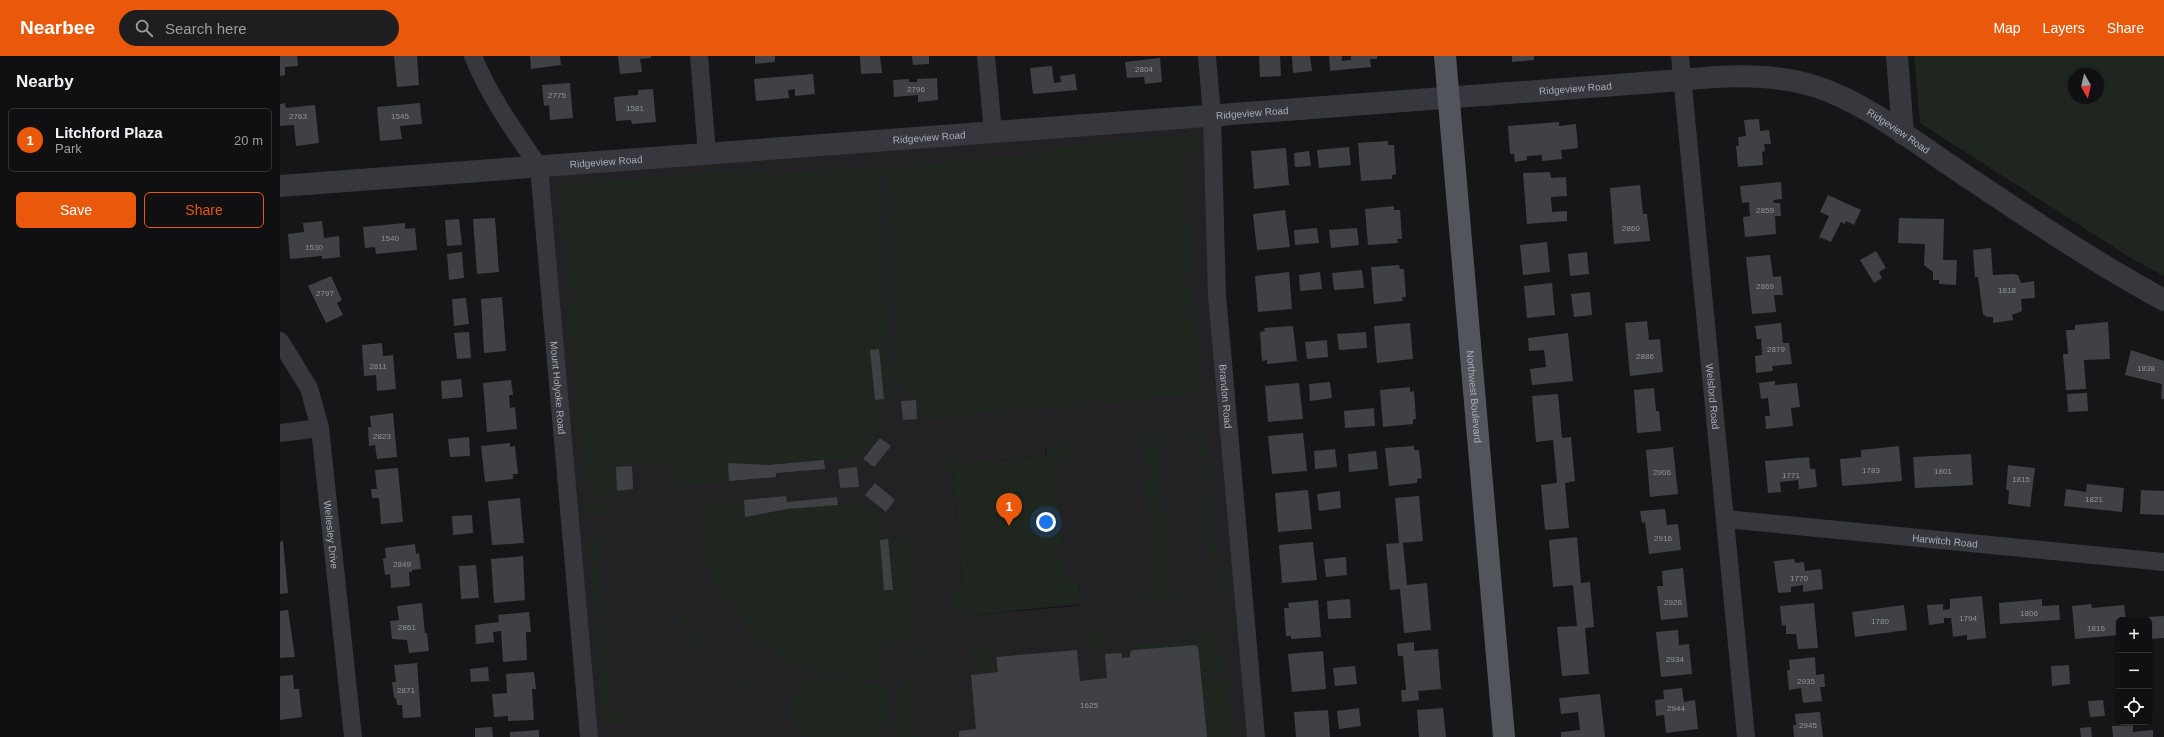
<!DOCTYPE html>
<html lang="en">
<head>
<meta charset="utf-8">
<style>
  :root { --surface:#101012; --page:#1e1e20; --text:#f1f3f6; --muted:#9c9d9f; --line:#303032; --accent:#ea580c }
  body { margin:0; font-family:Arial,sans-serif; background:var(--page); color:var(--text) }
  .controls { position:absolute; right:12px; bottom:12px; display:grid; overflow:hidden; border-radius:6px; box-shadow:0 1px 3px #0004 }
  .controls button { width:36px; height:36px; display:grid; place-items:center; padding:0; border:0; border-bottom:1px solid var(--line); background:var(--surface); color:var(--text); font:20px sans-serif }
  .compass { position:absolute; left:1788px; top:12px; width:36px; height:36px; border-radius:50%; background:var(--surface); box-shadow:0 1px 3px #0004; rotate:172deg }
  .you { position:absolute; left:766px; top:466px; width:14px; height:14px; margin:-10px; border:3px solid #fff; border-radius:50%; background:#1a73e8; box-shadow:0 0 0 6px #1a73e833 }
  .badge { display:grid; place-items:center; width:26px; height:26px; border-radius:50%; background:var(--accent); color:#fff; font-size:13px; font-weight:700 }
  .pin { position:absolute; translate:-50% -33px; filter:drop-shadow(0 1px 2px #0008) }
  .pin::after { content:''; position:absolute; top:21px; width:14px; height:12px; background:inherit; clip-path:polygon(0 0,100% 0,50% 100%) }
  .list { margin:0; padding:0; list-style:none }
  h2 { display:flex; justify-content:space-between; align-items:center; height:52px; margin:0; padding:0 16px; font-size:17px }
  h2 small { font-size:13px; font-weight:400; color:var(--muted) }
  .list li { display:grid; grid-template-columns:26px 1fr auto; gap:12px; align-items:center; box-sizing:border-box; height:64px; margin:0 8px 8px; padding:0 8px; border:1px solid var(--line); border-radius:6px }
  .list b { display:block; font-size:15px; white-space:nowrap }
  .list p { margin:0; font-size:13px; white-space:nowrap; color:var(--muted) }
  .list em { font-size:13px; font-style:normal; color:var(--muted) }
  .actions { display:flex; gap:8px; padding:12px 16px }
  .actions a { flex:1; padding:9px 0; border:1px solid var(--accent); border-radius:6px; text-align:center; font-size:14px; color:var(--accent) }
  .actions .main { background:var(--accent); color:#fff }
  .icon { flex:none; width:22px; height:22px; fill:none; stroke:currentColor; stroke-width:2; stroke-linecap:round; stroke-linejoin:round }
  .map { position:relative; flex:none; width:1884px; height:681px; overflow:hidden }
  header { display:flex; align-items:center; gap:24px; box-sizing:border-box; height:56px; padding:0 20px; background:var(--accent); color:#fff }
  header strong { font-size:19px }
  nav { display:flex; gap:22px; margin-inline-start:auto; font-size:14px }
  .search { width:280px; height:36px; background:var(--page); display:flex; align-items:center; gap:10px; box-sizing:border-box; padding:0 14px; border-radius:22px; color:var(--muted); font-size:15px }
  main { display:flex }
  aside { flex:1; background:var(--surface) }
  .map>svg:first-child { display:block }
  .built { fill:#222225; fill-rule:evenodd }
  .green { fill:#1e261f; fill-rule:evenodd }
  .building { fill:#404145 }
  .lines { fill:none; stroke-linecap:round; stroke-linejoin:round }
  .minor { stroke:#37383d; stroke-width:18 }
  .tertiary { stroke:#37383d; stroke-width:22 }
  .primary { stroke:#53555c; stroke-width:22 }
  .labels { text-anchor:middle; stroke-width:3; stroke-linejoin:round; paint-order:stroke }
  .number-label { font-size:8px; fill:#8e929b }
  .street-label { font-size:10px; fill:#a8adb8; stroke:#111113 }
</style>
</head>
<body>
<header>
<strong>Nearbee</strong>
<div class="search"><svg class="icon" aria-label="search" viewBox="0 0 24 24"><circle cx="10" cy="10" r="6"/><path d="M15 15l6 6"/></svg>Search here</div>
<nav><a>Map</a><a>Layers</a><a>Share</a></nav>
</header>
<main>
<aside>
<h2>Nearby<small></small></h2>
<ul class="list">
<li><span class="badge">1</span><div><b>Litchford Plaza</b><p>Park</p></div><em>20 m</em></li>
</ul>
<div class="actions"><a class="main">Save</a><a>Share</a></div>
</aside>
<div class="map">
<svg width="1884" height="681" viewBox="0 0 1884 681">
  <rect width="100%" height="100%" fill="#161618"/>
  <path class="built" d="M932,59l44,622h-667l-50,-570zM786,388l2,16 -12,3 10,118h13l2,22 -4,3 -104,9 -14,-4 -7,-9 -2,-8 3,-4h10l-10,-118v-17l1,10 92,-8 -1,-9z"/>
  <g class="green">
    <path d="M1634,0h250v220l-30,-16 -214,-137zM1794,18h24v24h-24z"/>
    <polygon points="910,80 919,85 921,91 911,93 908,98 909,186 922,335 919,338 637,363 635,336 622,337 602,111 757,99 780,90"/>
    <polygon points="596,111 616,342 597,344 600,375 577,403 545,406 545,413 496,417 496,421 398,429 396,429 394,406 336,411 337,435 349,434 349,438 305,442 278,128 473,114 485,118 498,119"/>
    <path d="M925,374l15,160 -6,1 -3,-23 1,-3 -3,-17v-23c-4,-6 0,-15 -4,-23 3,-6 2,-19 -2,-25l1,-4 -3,-16v-20l-10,1 -3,-3 2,-3z"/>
    <polygon points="890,379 889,383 878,385 891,535 902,535 904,538 901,540 866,543 863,543 863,539 875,537 862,386 850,387 849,384 851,381"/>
    <path d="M784,387l3,2 2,14 -2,3 -11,1 10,117 13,1 2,23 -108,11c-13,-1 -22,-8 -23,-21l3,-4 10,-1 -10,-117h-13l1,-13 7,-5h4l2,11 92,-8 1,-13z"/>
    <path d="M506,440l1,6 50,-5 1,7 29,-3 11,10 3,29 27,-2 9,99 -29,4v35l-11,3 -1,-2h-5v2h-15v-2l-5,-1 -1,3c-21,-3 -41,-8 -62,-16l1,-3c-32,-14 -44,-28 -58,-60l-7,4c-17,-32 -22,-64 -25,-100z"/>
    <polygon points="327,446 326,458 307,460 306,448"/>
    <polygon points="327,477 330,478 329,482 317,485 333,660 344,660 346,662 343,666 325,667 324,660 309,486 309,480"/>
    <polygon points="954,511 955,527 946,535 943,512"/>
    <polygon points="401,552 404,553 427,588 425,593 415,594 413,568 400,567 399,555"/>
    <polygon points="948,556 957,561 961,576 949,577"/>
    <polygon points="825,574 826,592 810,593 809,575"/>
    <polygon points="940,576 943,578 946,615 944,617 921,619 915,580 917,578"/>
    <polygon points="907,579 910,580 911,589 853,594 852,596 851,585 853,583 855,589 905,585"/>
    <polygon points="655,588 647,595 637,596 640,623 632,624 637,681 621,681 617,637 635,614 633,590"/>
    <polygon points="710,592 711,602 714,602 715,616 693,618 691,593"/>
    <polygon points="450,615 453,615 474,631 474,634 463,636 462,623 450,623 448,619"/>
    <polygon points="944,622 947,623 952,681 927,681 921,624"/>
    <path d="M542,623l55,5 12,3 2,19 -7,31h-79c-12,-10 -15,-30 -10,-45l12,-11z"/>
  </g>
  <g class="building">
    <polygon points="0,0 17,0 18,10 5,11 5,19 0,20"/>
    <polygon points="114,0 137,0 139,29 117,31"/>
    <polygon points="250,0 280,0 281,9 251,13"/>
    <polygon points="338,0 371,0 371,2 360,3 362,16 340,18"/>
    <polygon points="475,0 495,0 495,6 475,8"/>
    <polygon points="580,0 600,0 602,17 581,18"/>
    <polygon points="632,0 649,0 649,8 633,9"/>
    <polygon points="979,0 1000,0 1001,20 980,21"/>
    <polygon points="1012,0 1030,0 1032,15 1013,17"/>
    <polygon points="1049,0 1062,0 1062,5 1071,4 1071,0 1097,0 1097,3 1090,3 1091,11 1050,15"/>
    <polygon points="1232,0 1254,0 1254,4 1232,6"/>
    <polygon points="880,2 882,26 865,28 864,21 847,22 845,6"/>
    <polygon points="772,10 774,27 781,26 780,20 795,18 797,34 753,38 750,12"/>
    <polygon points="533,18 535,38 515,40 515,33 508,34 509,42 476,45 474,23"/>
    <polygon points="657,22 658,44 638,46 638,39 614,41 613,24 629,23 629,26 637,26 637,23"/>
    <polygon points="290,27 293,62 270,64 269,49 264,50 262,29"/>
    <polygon points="373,33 376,66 352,68 351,64 336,65 334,41 358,39 358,34"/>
    <polygon points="5,47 6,52 35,49 39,87 16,90 14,69 0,70 0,48"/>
    <polygon points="140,47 142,68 120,70 122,83 100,85 97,51"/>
    <polygon points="1479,63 1480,75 1489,74 1491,88 1484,88 1485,95 1482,96 1483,109 1458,111 1456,90 1459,90 1458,81 1466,80 1464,64"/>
    <polygon points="1279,66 1279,70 1296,68 1298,92 1281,94 1282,103 1262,105 1262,99 1247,100 1247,104 1235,106 1234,98 1230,98 1228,70"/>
    <polygon points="1108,85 1108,89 1114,89 1116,118 1112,119 1112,123 1081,125 1078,87"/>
    <polygon points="1069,91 1071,109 1039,112 1037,94"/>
    <polygon points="1006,92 1009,129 974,133 971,95"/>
    <polygon points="1029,95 1031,110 1015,111 1014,97"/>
    <polygon points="1270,116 1271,122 1286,121 1287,140 1271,141 1272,156 1287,155 1287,165 1247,168 1243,117"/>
    <polygon points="1501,126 1502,143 1493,144 1494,147 1500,147 1501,160 1495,160 1496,178 1465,181 1463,161 1470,160 1469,146 1462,147 1460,130"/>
    <polygon points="1360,129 1363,158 1367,158 1370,185 1334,188 1330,132"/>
    <polygon points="1548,139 1581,154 1574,169 1566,165 1565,168 1561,166 1551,186 1539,181 1549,160 1540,156"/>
    <polygon points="1114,150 1114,154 1120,154 1122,183 1117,183 1118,187 1088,189 1085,153"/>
    <polygon points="1005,154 1010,191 977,194 973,158"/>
    <polygon points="215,162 219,216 197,218 193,163"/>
    <polygon points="1619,162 1664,163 1663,204 1677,204 1676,229 1659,228 1659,224 1653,224 1653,216 1644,209 1645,188 1618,187"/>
    <polygon points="179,163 182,189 167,190 165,164"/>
    <polygon points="42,165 44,182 59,180 60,201 42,203 42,200 10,203 8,178 24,176 23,167"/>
    <polygon points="125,167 125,173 135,172 137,194 96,198 95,191 85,192 83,171"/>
    <polygon points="1037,172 1039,187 1015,189 1014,174"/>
    <polygon points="1077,172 1079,189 1051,192 1049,174"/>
    <polygon points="1267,186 1270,216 1243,219 1240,189"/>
    <polygon points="1711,192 1713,219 1732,218 1738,219 1741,227 1754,225 1755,242 1741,243 1742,255 1732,259 1733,264 1713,267 1713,261 1707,261 1703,258 1698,221 1695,221 1693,194"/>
    <polygon points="1596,195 1606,212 1599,216 1602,222 1594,227 1580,204"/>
    <polygon points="182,196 184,222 169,224 167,198"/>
    <polygon points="1307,196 1309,218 1290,220 1288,198"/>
    <polygon points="1490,199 1493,221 1501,220 1503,239 1494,239 1496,256 1472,258 1466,201"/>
    <polygon points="1119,209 1120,213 1124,213 1126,241 1122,241 1123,245 1094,248 1091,211"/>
    <polygon points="1082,214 1084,232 1054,234 1052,217"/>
    <polygon points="1009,216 1012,253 978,256 975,220"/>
    <polygon points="1040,216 1042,233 1020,235 1019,219"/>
    <polygon points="51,220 62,244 57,247 63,259 46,267 28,230"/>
    <polygon points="1272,227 1275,259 1247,262 1244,230"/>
    <polygon points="1310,236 1312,259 1294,261 1291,238"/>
    <polygon points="222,241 226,295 204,297 201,243"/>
    <polygon points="186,242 189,268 174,270 172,243"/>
    <polygon points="1367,265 1369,284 1380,283 1383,316 1350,320 1345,267"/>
    <polygon points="1828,266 1830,303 1804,304 1806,333 1786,334 1783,298 1788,298 1786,274 1795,274 1795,269"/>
    <polygon points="1130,267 1133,303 1097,307 1094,270"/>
    <polygon points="1501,267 1503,287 1509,287 1512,308 1492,310 1493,315 1476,317 1475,300 1482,299 1481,283 1477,283 1475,270"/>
    <polygon points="1013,270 1017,305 987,308 987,304 982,305 980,276 985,275 984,272"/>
    <polygon points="189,276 191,302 177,303 174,277"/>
    <polygon points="1086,276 1087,292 1059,294 1057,278"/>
    <polygon points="1288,277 1293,325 1252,329 1250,313 1266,311 1264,294 1249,295 1248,282"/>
    <polygon points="1047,284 1048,301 1027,303 1025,286"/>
    <polygon points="102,287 103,300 113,299 116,333 97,335 96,319 84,320 82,289"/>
    <polygon points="599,293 604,343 595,344 590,294"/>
    <polygon points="1851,294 1884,305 1884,343 1881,343 1882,328 1845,319"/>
    <polygon points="181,323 183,341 162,343 161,325"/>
    <polygon points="231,324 233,339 229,339 230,352 235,351 237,373 207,376 203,327"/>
    <polygon points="1495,325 1495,329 1517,327 1520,351 1511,352 1513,370 1486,373 1485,360 1490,360 1488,342 1481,343 1479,327"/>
    <polygon points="1050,326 1052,342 1030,345 1029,328"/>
    <polygon points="1019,327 1023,363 988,366 985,330"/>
    <polygon points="1130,331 1130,336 1134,335 1136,363 1133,363 1133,368 1103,371 1100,334"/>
    <polygon points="1374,332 1376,355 1379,355 1381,375 1357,377 1354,334"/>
    <polygon points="1807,337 1808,355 1788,356 1787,338"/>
    <polygon points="1278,338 1282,382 1291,381 1295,425 1285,427 1289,472 1265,474 1261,429 1277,427 1273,384 1256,386 1252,340"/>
    <polygon points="636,344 637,363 623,364 621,345"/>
    <polygon points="1094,352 1095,370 1065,372 1064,355"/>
    <polygon points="113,357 117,401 97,403 95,389 89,390 88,371 91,371 90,360"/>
    <polygon points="1023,377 1027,415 992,418 988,380"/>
    <polygon points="189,381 190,400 170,401 168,383"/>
    <polygon points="600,382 611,390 594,411 583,403"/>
    <polygon points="230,387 230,391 235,390 238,418 233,418 233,423 205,426 201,390"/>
    <polygon points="1134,390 1134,394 1139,394 1142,422 1137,423 1137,427 1109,430 1105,392"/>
    <polygon points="1619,390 1622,425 1562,430 1560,403 1581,401 1581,394"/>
    <polygon points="1393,391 1398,438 1370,441 1366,394"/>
    <polygon points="1055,393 1057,411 1035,413 1034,395"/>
    <polygon points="1096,395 1098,413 1069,416 1068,398"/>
    <polygon points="1691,398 1693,429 1635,432 1633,401"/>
    <polygon points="1529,401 1530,413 1535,413 1537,431 1519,433 1518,424 1500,426 1501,436 1488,437 1485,405"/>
    <polygon points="544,404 545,413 496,417 496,421 449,425 448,407 489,409"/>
    <polygon points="1728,409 1755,412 1750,451 1728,448 1729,434 1726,434"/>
    <polygon points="352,410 353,433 337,435 336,411"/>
    <polygon points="577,411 579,431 560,432 558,413"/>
    <polygon points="118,412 123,466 101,468 99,442 92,442 91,433 97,433 95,414"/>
    <polygon points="595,427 615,444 606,456 585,439"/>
    <polygon points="1807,428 1844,432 1842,456 1784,450 1786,433 1806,436"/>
    <polygon points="1028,434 1032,473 998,476 995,437"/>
    <polygon points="1861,434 1884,435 1884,459 1860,458"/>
    <polygon points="1060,435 1061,452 1039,455 1037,438"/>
    <polygon points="506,440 507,446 557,441 558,449 507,453 465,461 464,444"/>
    <polygon points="1139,440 1143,485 1123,487 1127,529 1147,527 1151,574 1124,577 1120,533 1110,534 1106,488 1119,487 1115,442"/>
    <polygon points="240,442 244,487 212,489 208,445"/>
    <polygon points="1385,453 1387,469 1398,468 1401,494 1369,498 1365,466 1362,467 1360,455"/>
    <polygon points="192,459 193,477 173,479 172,460"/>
    <polygon points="1297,481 1301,527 1310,526 1314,571 1305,572 1309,618 1282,620 1277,571 1297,570 1293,529 1273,531 1269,484"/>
    <polygon points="608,483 613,534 604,534 600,484"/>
    <polygon points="3,485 8,537 0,538 0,486"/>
    <polygon points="1033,486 1037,524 1002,527 999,489"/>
    <polygon points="135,488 136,498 139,497 141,513 132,514 132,516 129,516 130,530 111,532 110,518 105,519 103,503 106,502 105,492"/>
    <polygon points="243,500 245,544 214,547 211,503"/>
    <polygon points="1066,501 1067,519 1046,521 1044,503"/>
    <polygon points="1514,503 1515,507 1524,506 1525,515 1541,513 1543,533 1523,536 1523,529 1511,531 1511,536 1498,537 1494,505"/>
    <polygon points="196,509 199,542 181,543 179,510"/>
    <polygon points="1403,512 1408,561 1381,564 1377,530 1383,530 1382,515"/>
    <polygon points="1702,540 1706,582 1687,584 1687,579 1673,581 1671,562 1664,562 1664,567 1649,569 1647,549 1663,548 1663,554 1670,553 1670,543"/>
    <polygon points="1070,543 1071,562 1048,563 1047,545"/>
    <polygon points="1762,543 1762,550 1779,549 1780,564 1720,568 1719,547"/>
    <polygon points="1038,544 1041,581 1011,583 1011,580 1006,580 1004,552 1009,552 1008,547"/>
    <polygon points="142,547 145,577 147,577 149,595 129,597 127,584 112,583 110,565 119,564 117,550"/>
    <polygon points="1534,547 1538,592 1518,593 1516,578 1506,578 1506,569 1502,570 1500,550"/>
    <polygon points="1811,548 1812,552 1844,549 1846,564 1839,564 1839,579 1795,583 1792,550"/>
    <polygon points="1624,549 1627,574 1575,581 1572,556"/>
    <polygon points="8,554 15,601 0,602 0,555"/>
    <polygon points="249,556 251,576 246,576 247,604 223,606 221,575 213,576 214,586 196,588 195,569 219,566 218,559"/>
    <polygon points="1884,560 1884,582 1870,583 1868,561"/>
    <polygon points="1398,574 1399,589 1409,588 1412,618 1381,621 1376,576"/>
    <polygon points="1134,586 1134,595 1158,593 1161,633 1138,635 1139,644 1122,646 1121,634 1126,634 1123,600 1118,600 1117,588"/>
    <polygon points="916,589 916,591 918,590 927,681 679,681 679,675 696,673 691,619 718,616 716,601 797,594 800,625 827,622 825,598 842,597 842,602 850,601 850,596 853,594"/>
    <polygon points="1043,595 1046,633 1012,636 1008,598"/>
    <polygon points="1535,601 1536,619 1544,618 1545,631 1540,631 1542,645 1523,647 1521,632 1509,634 1507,614 1510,614 1509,604"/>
    <polygon points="137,607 141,661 123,662 122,649 117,649 116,642 114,642 112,626 116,626 114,609"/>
    <polygon points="1789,609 1790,628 1772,630 1771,610"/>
    <polygon points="1075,610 1077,628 1055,630 1053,612"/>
    <polygon points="208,611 209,625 191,626 190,613"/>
    <polygon points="254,616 256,633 252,633 254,664 228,665 228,660 214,661 212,638 227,637 226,618"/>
    <polygon points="13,619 14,633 19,633 22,661 0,664 0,620"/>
    <polygon points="1402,632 1404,646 1415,644 1418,673 1386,677 1384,659 1376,660 1375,644 1384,643 1383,634"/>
    <polygon points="1320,638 1325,681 1281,681 1281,676 1300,674 1298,656 1281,658 1279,642"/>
    <polygon points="1823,644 1825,660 1810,661 1808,645"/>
    <polygon points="1079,652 1081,670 1059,673 1057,655"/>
    <polygon points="1163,652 1166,681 1139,681 1137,654"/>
    <polygon points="1048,654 1050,681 1016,681 1014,656"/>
    <polygon points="1540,656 1543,681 1514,681 1513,669 1516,669 1515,658"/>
    <polygon points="1853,669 1853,676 1873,674 1873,681 1833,681 1832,670"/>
    <polygon points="212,671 213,681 195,681 195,672"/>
    <polygon points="1811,671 1812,681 1801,681 1800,672"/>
    <polygon points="259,674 259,681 230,681 230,676"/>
  </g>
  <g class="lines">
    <g class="minor">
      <path id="s1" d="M193,0c16,40 42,76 66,111l50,570"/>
      <polyline points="419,0 427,97"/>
      <polyline points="706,0 713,76"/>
      <path id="s2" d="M927,0l5,59 5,180 39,442"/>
      <path id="s3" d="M1400,0l66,681"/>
      <path id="s4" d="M0,285l29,47 11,40 33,309"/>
      <polyline points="0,377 40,372"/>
      <path id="s5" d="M1446,463l438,43"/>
    </g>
    <g class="tertiary">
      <polyline points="1617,0 1623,78"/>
      <path id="s6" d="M0,130l1402,-106c43,-5 90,-7 132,6 51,16 96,53 140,82 69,46 138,93 210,132"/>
    </g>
    <path class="primary" id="s7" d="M1165,0l59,681"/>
  </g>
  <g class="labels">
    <g class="number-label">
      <text x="864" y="16">2804</text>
      <text x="636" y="36">2796</text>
      <text x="277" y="42">2775</text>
      <text x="355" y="55">1581</text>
      <text x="18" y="63">2763</text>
      <text x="120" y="63">1545</text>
      <text x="1485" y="157">2859</text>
      <text x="1351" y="175">2860</text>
      <text x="110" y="185">1540</text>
      <text x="34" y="194">1530</text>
      <text x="1485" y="233">2869</text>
      <text x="1727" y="237">1818</text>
      <text x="45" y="240">2797</text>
      <text x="1496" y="296">2879</text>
      <text x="1365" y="303">2886</text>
      <text x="98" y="313">2811</text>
      <text x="1866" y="315">1838</text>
      <text x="102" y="383">2823</text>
      <text x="1591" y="417">1783</text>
      <text x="1663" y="418">1801</text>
      <text x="1382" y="419">2906</text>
      <text x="1511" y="422">1771</text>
      <text x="1741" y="426">1815</text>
      <text x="1814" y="446">1821</text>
      <text x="1383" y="485">2916</text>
      <text x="122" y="511">2849</text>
      <text x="1519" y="525">1770</text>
      <text x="1393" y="549">2926</text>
      <text x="1749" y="560">1806</text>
      <text x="1688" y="565">1794</text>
      <text x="1600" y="568">1780</text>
      <text x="127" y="574">2861</text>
      <text x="1816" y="575">1816</text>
      <text x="1395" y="606">2934</text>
      <text x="1526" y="628">2935</text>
      <text x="126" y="637">2871</text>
      <text x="809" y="652">1625</text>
      <text x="1396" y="655">2944</text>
      <text x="1528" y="672">2945</text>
    </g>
    <g class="street-label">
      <text dy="4" stroke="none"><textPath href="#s6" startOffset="1299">Ridgeview Road</textPath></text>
      <text dy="4" stroke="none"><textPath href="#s6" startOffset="975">Ridgeview Road</textPath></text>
      <text dy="4" stroke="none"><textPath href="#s6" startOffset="1635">Ridgeview Road</textPath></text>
      <text dy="4" stroke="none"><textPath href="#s6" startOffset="651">Ridgeview Road</textPath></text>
      <text dy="4" stroke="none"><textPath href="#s6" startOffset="327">Ridgeview Road</textPath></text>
      <text dy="4" stroke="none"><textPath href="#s1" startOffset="351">Mount Holyoke Road</textPath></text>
      <text dy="4" stroke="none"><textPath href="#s2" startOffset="341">Brandon Road</textPath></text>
      <text dy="4" stroke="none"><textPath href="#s7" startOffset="342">Northwest Boulevard</textPath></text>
      <text dy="4" stroke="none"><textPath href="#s3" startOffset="342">Welsford Road</textPath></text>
      <text dy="4" stroke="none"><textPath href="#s4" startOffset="204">Wellesley Drive</textPath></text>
      <text dy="4" stroke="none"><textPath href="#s5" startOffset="220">Harwitch Road</textPath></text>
    </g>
  </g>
</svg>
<div class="controls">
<button>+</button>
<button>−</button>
<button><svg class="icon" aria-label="locate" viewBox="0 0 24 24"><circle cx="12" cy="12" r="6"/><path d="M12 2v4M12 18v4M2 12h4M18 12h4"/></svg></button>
</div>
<svg class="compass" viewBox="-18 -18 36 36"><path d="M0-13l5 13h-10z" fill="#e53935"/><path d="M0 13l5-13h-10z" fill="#9c9d9f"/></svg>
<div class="you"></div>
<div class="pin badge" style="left:729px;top:470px">1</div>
</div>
</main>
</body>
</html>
